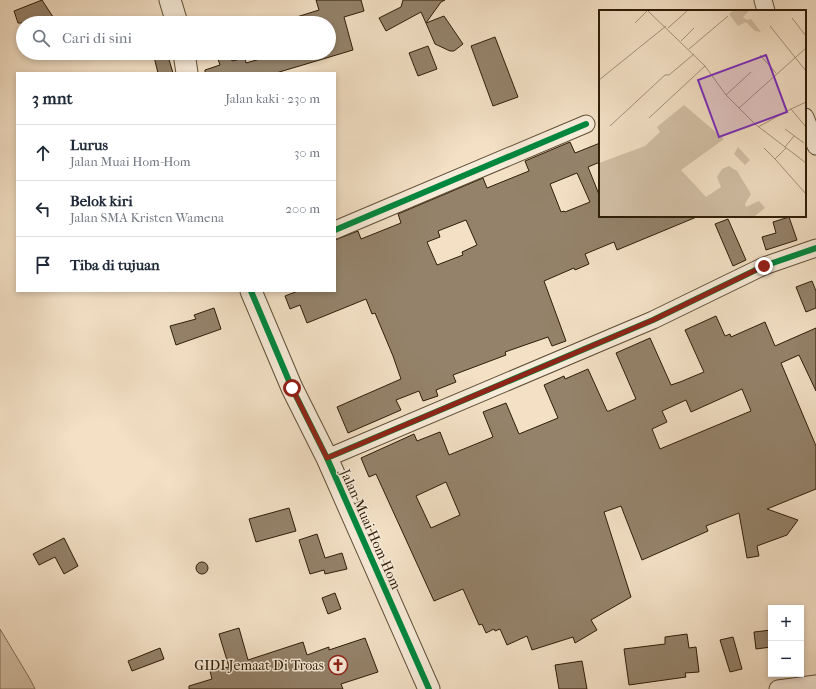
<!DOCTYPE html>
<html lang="id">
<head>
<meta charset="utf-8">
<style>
  :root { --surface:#fff; --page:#f6f6f7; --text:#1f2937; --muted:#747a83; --line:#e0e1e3 }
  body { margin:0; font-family:"IM FELL French Canon",serif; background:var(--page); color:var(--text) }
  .controls { position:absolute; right:12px; bottom:12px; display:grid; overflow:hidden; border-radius:0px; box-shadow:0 2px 6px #0003 }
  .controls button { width:36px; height:36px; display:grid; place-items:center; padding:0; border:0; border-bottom:1px solid var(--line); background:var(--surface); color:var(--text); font:20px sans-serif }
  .stop { position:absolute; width:12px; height:12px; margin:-9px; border:3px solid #8f2418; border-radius:50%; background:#fff }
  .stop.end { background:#8f2418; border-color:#fff; box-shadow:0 1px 4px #0008 }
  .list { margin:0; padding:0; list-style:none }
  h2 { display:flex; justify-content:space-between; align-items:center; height:52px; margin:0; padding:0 16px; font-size:17px }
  h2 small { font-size:13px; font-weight:400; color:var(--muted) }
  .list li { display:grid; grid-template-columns:26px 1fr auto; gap:12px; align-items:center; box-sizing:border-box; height:56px; padding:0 16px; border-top:1px solid var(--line) }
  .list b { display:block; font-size:15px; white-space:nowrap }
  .list p { margin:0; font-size:13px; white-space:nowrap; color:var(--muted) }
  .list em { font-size:13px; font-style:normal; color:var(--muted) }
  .icon { flex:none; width:22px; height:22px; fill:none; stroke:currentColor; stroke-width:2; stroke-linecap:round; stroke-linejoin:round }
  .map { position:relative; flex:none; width:816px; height:689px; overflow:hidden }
  .search { position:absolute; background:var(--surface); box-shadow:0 2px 6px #0003; left:16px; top:16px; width:320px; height:44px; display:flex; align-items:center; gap:10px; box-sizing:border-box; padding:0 14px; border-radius:22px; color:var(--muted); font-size:15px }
  .panel { position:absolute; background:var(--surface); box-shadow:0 2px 6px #0003; left:16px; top:72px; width:320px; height:220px; border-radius:0px }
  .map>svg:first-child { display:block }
  .green { fill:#d2bfa5; stroke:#806e56 }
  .building { fill:#94826a; stroke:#2e1d07; fill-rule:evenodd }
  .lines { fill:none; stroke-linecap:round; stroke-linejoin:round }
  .minor-casing { stroke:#5f4e36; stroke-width:19 }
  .tertiary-casing { stroke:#5f4e36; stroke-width:23 }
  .minor { stroke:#f7ebd9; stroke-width:17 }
  .tertiary { stroke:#f7ebd9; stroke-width:21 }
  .cycleway-casing { stroke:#f7ebd9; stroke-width:8 }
  .cycleway { stroke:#00873e; stroke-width:6 }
  .route { stroke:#8f2418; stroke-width:5 }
  .labels { text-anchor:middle; stroke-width:3; stroke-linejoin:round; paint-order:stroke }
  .street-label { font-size:14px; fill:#2e1d07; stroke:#f7ebd9 }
  .poi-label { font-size:14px; fill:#2e1d07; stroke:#f7ebd9; text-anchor:end }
  .inset-road { fill:none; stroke:#a49279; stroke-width:1 }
  .view { fill:#7b2cbf; fill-opacity:0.15; stroke:#7b2cbf; stroke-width:2 }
  .inset-edge { fill:none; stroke:#2e1d07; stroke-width:2 }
</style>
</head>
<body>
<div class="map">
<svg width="816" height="689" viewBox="0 0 816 689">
  <rect width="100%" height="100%" fill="#f3e0c5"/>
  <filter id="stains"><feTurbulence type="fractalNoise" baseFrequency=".005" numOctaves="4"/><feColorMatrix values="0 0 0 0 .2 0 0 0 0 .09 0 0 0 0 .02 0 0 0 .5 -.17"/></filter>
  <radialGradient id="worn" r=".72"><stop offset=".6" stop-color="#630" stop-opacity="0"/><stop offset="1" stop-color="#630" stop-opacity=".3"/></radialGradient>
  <polygon class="green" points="0,629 30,679 35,689 0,689"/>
  <g class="building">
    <polygon points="42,0 57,23 18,23 14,11"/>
    <polygon points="316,0 361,0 364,11 344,17 353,50 276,73 205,73 205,70 220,65 216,53 229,53 232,61 245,58 246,63 281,53 329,53 329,23 288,23 287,20 319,10"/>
    <polygon points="403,0 445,0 441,2 426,23 421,12 386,31 379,18 401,7"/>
    <polygon points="444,16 463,44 454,51 450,51 435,44 426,23"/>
    <polygon points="495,37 518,97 493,106 471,46"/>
    <polygon points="428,46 437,69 418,76 409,53"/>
    <polygon points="153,53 167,53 173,73 158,73"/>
    <path d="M570,142l5,11 25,-10v19l-12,5 12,30v19h99l-82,34 -3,-8 -29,12 4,10 -14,6 -1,-2 -30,13 22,60 -14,5 -4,-9 -43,15 1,3 -53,20 3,7 -20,8 2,6 -15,5 -4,-10 -23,9 5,10 -53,23 -11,-26 64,-28 -8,-23 -18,-43 -3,1 -6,-15 -59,24 -7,-18 -10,4 -5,-13 13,-5h37v-51l23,-9 3,8 40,-16 -3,-9 85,-36 4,10 42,-17 -4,-10zM577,173l13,29 -25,10 -1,-1 -3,1 -11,-28zM466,220l11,25 -15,7 1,3 -26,10 -10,-23 13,-5 -2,-6z"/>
    <polygon points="789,217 797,240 766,250 762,237 776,233 773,222"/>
    <polygon points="728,219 746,260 733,266 715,224"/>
    <polygon points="812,281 816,291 816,308 806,312 796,287"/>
    <polygon points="214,308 221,329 176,345 170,326 196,319 194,315"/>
    <path d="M716,316l9,20 5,-2 1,3 34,-15 10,24 41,-18v63l-17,-36 -18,8 35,83v43l-49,20 31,11 -11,15 -30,11 2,10 -12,2 -8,-45 -33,13 2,5 -66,29 -21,-54 -17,6 27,85 -40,23 6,10 -22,13 -2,-6 -41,13 -5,-14 -20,9 -7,-16 -5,2 -1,-2 -8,4 -4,-9 -3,1 -16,-36 -29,12 -58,-127 -7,3 -8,-19 53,-24 3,7 23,-9 9,23 44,-18 -10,-25 23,-9 13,31 39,-16 -14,-33 20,-9 1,3 23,-10 19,42h2l27,-12 -20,-46 34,-15 21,47 9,-3 24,-10 -19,-42zM742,389l9,22 -91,38 -8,-20 15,-7 -5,-11 24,-11 5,12zM446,482l14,33 -29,13 -15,-32z"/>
    <polygon points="289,508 296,531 256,542 249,519"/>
    <polygon points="317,534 325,558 342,553 347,569 325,574 324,570 310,574 299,540"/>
    <polygon points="64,538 78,566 64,574 55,557 39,565 33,554"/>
    <circle cx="202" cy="568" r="6"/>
    <polygon points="335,593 341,609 328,614 322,598"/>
    <polygon points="239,628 248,660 303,642 307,655 329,647 329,650 365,638 378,672 341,684 343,689 189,689 189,686 212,679 210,671 229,667 219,634"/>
    <polygon points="771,630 771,647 756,649 754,632"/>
    <polygon points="687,634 689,648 696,647 699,672 685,673 686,677 629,685 624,649 665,644 665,637"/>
    <polygon points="733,637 742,669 730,672 720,640"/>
    <polygon points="160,648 164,659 132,671 128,661"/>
    <polygon points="582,661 587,689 559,689 555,665"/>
  </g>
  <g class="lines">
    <g class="minor-casing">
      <g id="minor">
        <polyline points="763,0 766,11"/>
        <polyline points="805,117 816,146"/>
        <polyline points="335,230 586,124"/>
        <polyline points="327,458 653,320 764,266 816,248"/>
        <polyline points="778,689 816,684"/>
      </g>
    </g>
    <g class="tertiary-casing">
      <g id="tertiary">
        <polyline points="170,0 177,23"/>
        <polyline points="184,53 187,73"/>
        <polyline points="251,291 292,388 327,458 429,689"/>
      </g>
    </g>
    <use href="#minor" class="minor"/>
    <use href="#tertiary" class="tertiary"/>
    <g class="cycleway-casing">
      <g id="cycleway">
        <polyline points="335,230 586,124"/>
        <polyline points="251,291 292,388 327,458 429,689"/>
        <polyline points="327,458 653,320 764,266 816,248"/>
      </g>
    </g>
    <use href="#cycleway" class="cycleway"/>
  </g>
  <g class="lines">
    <polyline class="route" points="292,388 327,458 653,320 764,266"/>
  </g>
  <defs>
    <g id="church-ring" transform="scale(1)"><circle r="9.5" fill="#f7ebd9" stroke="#8f2418" stroke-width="1.5"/><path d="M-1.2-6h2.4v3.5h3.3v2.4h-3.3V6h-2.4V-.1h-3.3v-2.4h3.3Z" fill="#8f2418"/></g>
  </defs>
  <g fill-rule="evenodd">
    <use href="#church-ring" x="338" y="665"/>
  </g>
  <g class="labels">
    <g class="street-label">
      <text transform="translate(371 529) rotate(66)" y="5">Jalan Muai Hom-Hom</text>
    </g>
    <g class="poi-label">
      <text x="324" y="670">GIDI Jemaat Di Troas</text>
    </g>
  </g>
  <g transform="translate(599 10)">
    <rect width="207" height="207" fill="#f3e0c5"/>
    <path d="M134,1h16l-6,6 4,3 4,-1 10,13 -6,-1 -9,-9 -8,4 -9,-12zM85,95l40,34 -43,31 25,27 15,-10 -4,-10 5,-8 7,-3 8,5 14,23 -6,10 1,3 13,-6 6,7 -10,8h-156v-53l46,-17 15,-14 -3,-5zM139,137l12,13 -5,5 -11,-11z" fill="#d2bfa5"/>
    <path class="inset-road" d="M49,1l57,55 21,29 29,29 51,39M193,8l14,18M36,13l12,-12M171,16l36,45M69,18l19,-17M82,31l13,-13M90,39l39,-33M161,45l16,18M0,70l67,-54M127,85l25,-23M140,98l67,-60M192,99l15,-7M50,108l56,-52M11,116l55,-51h4l25,-21M159,117l33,-18 15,18M186,119l19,14M186,137l9,-11M165,138l11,11M187,138l-11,11 31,35"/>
    <path class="view" d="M167,45l21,57 -68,25 -21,-57z"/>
    <rect width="207" height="207" class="inset-edge"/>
  </g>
  <rect width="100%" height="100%" filter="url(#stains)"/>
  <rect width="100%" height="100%" fill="url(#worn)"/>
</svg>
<div class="controls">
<button>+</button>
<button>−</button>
</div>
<div class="stop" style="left:292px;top:388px"></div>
<div class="stop end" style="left:764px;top:266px"></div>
<div class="search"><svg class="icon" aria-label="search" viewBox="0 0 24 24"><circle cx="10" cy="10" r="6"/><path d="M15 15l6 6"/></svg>Cari di sini</div>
<section class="panel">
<h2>3 mnt<small>Jalan kaki · 230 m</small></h2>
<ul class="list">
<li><svg class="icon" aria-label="ahead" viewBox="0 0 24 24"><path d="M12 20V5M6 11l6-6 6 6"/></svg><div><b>Lurus</b><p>Jalan Muai Hom-Hom</p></div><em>30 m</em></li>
<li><svg class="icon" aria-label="left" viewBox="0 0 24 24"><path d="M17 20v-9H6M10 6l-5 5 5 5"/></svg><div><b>Belok kiri</b><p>Jalan SMA Kristen Wamena</p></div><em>200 m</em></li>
<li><svg class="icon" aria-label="arrive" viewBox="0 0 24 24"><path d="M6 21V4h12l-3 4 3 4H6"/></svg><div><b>Tiba di tujuan</b></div></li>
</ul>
</section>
</div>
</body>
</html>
